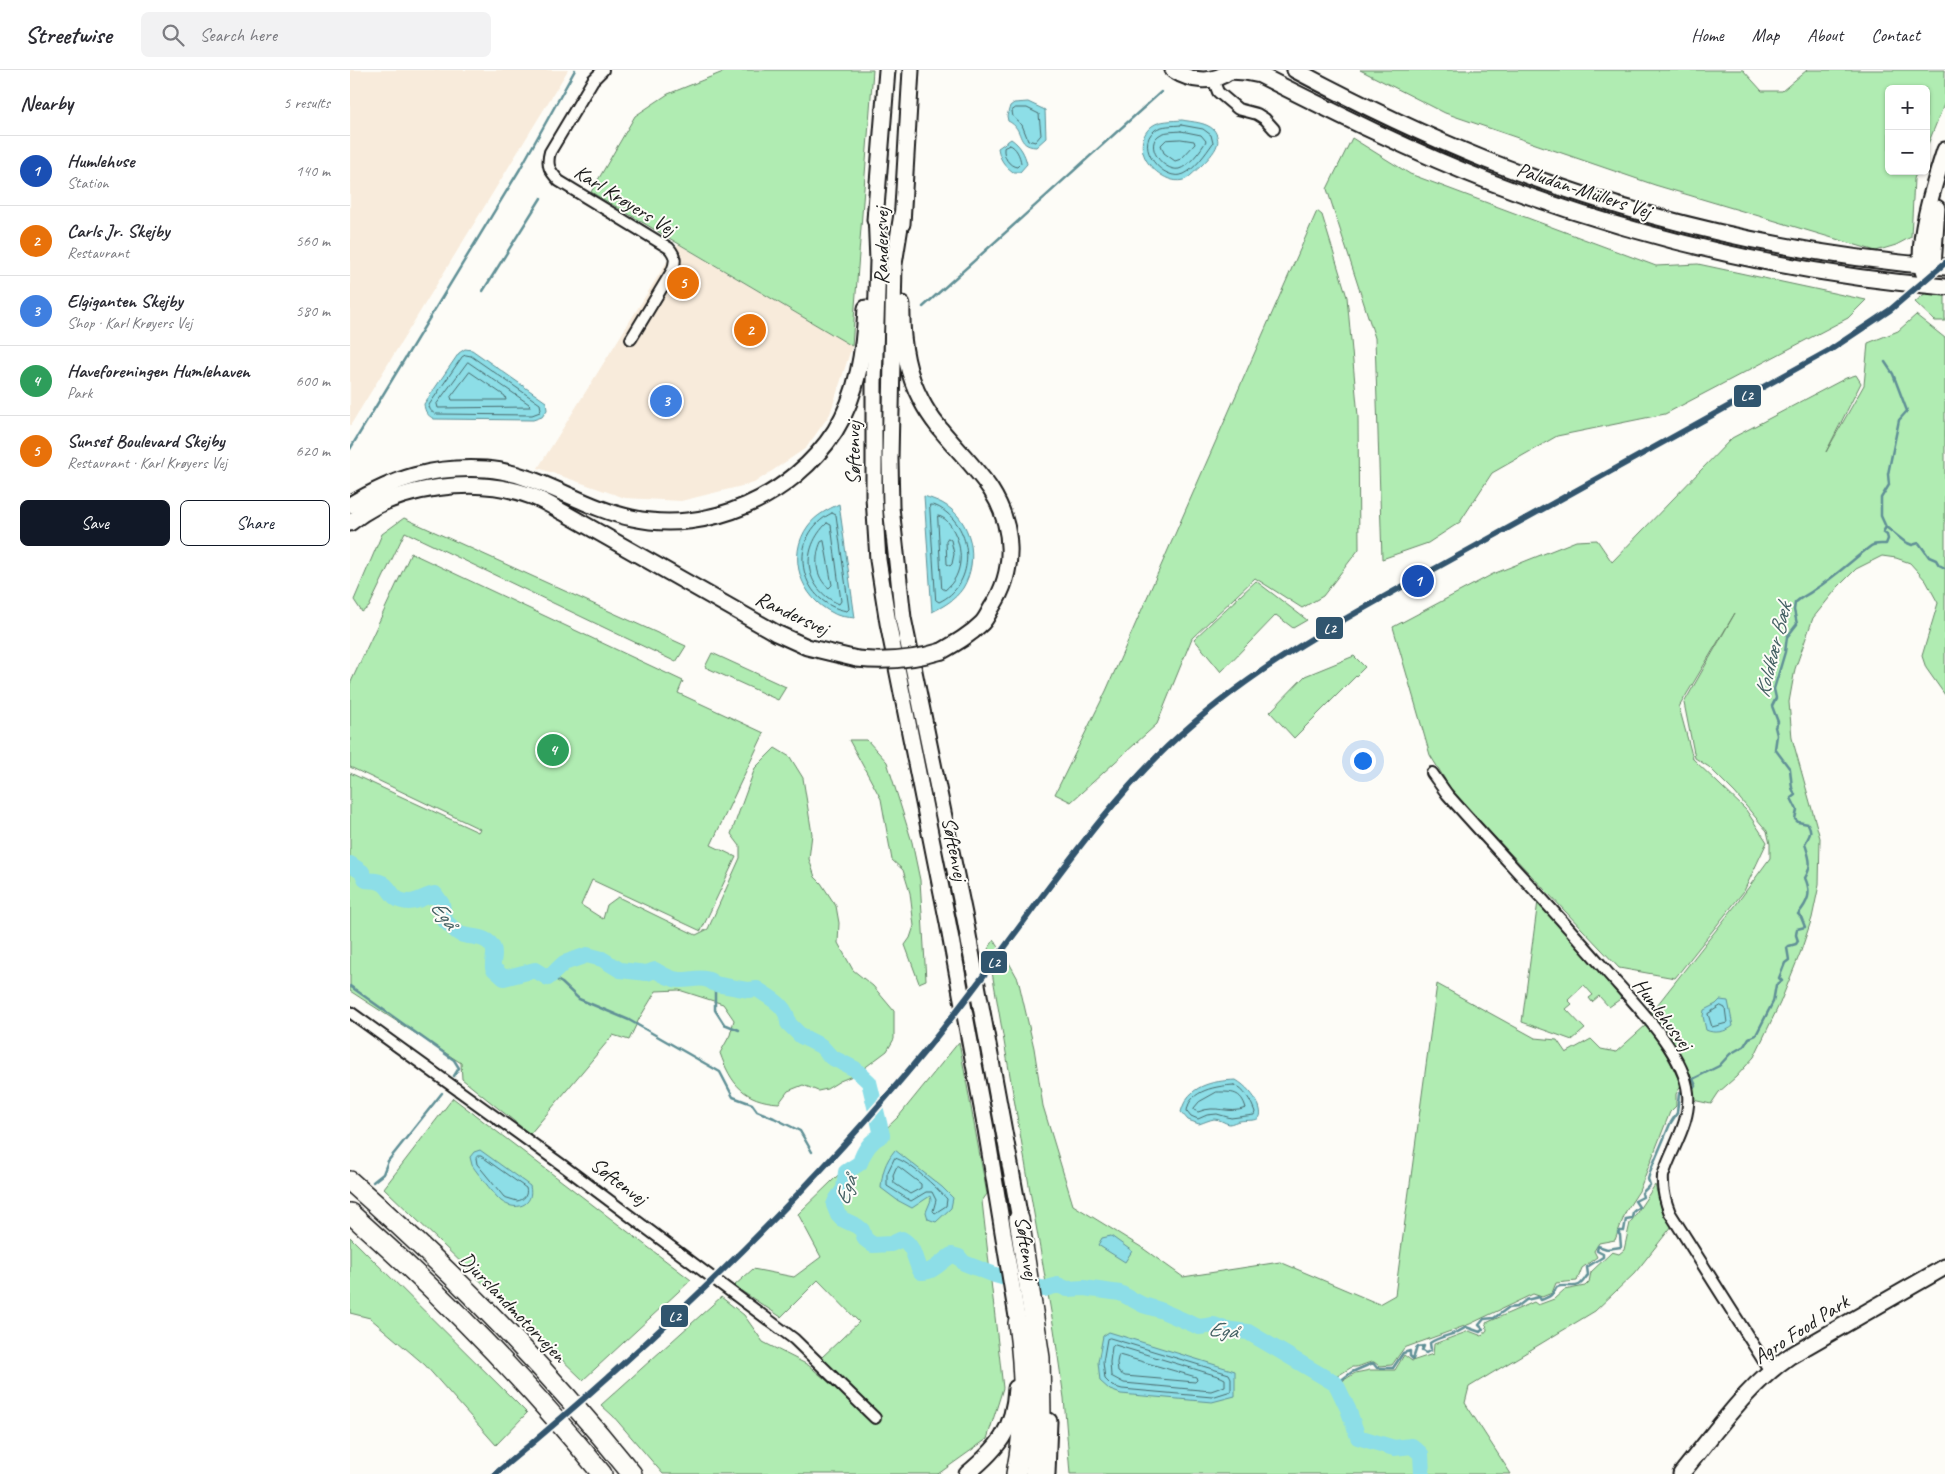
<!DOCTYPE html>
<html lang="en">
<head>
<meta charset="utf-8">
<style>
  :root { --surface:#fff; --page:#f2f2f3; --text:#2b2b33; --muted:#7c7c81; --line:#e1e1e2; --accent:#111827 }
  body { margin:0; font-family:Caveat,sans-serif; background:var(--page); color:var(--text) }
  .controls { position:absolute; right:15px; top:15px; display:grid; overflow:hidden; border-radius:8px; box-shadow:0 1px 4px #0004 }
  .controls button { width:45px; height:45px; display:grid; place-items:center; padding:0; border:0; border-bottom:1px solid var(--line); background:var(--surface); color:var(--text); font:25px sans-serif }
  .you { position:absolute; left:1012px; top:690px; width:18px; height:18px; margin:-12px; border:4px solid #fff; border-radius:50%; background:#1a73e8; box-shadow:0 0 0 8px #1a73e833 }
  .badge { display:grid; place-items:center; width:32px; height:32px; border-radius:50%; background:var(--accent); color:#fff; font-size:16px; font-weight:700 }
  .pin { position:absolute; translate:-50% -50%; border:2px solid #fff; box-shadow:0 1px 5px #0006 }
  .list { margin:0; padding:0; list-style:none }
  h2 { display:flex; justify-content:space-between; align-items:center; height:65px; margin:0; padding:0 20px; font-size:21px }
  h2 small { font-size:16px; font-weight:400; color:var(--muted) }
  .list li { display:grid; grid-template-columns:32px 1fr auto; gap:15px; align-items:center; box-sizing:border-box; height:70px; padding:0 20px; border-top:1px solid var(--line) }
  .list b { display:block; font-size:19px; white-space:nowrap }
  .list p { margin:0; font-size:16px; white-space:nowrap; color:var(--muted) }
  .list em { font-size:16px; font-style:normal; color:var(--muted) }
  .actions { display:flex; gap:10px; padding:15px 20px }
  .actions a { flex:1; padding:11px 0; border:1px solid var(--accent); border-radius:8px; text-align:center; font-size:18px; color:var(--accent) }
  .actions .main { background:var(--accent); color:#fff }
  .icon { flex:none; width:28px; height:28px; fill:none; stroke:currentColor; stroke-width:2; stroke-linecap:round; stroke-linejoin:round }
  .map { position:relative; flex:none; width:1595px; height:1404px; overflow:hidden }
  header { display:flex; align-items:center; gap:30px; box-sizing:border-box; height:70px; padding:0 25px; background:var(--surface); border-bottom:1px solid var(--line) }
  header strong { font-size:24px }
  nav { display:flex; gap:28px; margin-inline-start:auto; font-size:18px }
  .search { width:350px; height:45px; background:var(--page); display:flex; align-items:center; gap:12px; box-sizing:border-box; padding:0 18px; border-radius:8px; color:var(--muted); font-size:19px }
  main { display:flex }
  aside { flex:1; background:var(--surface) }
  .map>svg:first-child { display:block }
  .built { fill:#f8ebdb }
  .green { fill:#b0ecb2; stroke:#668467 }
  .water { fill:#8ddee7; stroke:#609096 }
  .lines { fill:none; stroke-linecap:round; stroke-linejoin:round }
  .shore { stroke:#496a6d; stroke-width:1 }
  .stream { stroke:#609096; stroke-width:2.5 }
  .river { stroke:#8ddee7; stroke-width:16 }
  .street-casing { stroke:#1c1c1c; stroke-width:14 }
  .secondary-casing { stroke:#1c1c1c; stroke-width:19 }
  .highway-casing { stroke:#1c1c1c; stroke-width:22 }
  .street { stroke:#fdfcf7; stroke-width:10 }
  .secondary { stroke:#fdfcf7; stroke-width:15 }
  .highway { stroke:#fdfcf7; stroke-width:19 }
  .secondary-bridge-casing { stroke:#1c1c1c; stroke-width:19; stroke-linecap:butt }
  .secondary-bridge { stroke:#fdfcf7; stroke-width:15 }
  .rail-1-casing { stroke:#fdfcf7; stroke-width:10 }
  .rail-1 { stroke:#30556e; stroke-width:6 }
  .labels { text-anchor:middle; stroke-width:4; stroke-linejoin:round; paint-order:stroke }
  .street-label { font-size:21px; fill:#1c1c1c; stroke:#fdfcf7 }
  .water-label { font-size:22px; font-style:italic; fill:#446063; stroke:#fdfcf7 }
  .line-badge { stroke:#fdfcf7; stroke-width:2 }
  .badge-label { font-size:14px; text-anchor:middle; font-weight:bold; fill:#fff }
</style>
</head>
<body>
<header>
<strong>Streetwise</strong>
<div class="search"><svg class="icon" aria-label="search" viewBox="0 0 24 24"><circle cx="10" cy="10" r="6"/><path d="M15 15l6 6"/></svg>Search here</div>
<nav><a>Home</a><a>Map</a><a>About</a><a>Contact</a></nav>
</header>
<main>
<aside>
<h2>Nearby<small>5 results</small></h2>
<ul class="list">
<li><span class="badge" style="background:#1a4fb4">1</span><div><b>Humlehuse</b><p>Station</p></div><em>140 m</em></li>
<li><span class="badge" style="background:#e8710a">2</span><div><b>Carls Jr. Skejby</b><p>Restaurant</p></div><em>560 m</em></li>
<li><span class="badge" style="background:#3f7fe0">3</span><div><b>Elgiganten Skejby</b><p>Shop · Karl Krøyers Vej</p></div><em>580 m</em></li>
<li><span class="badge" style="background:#2e9e5b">4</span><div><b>Haveforeningen Humlehaven</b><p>Park</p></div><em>600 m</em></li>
<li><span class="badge" style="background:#e8710a">5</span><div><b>Sunset Boulevard Skejby</b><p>Restaurant · Karl Krøyers Vej</p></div><em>620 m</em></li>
</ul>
<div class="actions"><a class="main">Save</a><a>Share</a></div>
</aside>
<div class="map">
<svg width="1595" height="1404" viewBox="0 0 1595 1404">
  <rect width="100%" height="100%" fill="#fdfcf7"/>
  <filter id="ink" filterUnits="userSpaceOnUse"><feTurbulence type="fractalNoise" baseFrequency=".02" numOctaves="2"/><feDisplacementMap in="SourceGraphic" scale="10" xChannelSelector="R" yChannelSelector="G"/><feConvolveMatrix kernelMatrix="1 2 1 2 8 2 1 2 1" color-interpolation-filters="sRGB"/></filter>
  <g filter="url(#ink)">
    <g class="built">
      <polygon points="0,0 218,0 0,356"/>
      <polygon points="328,174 502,276 480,344 456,378 404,413 331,431 275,428 188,398"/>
    </g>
    <g class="green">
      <polygon points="372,0 523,0 502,276 241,122 285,46 318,24 373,2"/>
      <polygon points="1010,0 1393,0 1412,21 1432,21 1457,0 1595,0 1595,32 1576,79 1576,19 1539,19 1539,101 1567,101 1564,109 1561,167 1546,175 1526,181 1305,115 1095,43"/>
      <polygon points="1002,68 1060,104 1306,196 1348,194 1516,230 1498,248 1315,344 1207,366 1142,403 1110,452 1078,473 1032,489 1025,268 977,119"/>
      <polygon points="967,141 972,145 997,227 1008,346 1009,479 973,526 952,538 905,508 842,568 807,654 721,732 705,724 756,621"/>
      <polygon points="1578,221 1595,222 1595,251 1585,251 1565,232"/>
      <path d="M1566,245l29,23v357l-19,-27 -4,-12 16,-53 -12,-22 -16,-18 -14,-5 -14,-2 -26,13 -18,18 -25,31 -18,51 -6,33 3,36 28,100 -1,47 -7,33 -11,33 -21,52 -26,54 -18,20 -17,15 -8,12 -18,-4c-5,-37 -20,-57 -43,-86l85,-108 35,-48v-14l-3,-13 -32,-38 -26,-26 -14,-9 -11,-55 51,-90 -56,94 14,52 53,51 21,32 -23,49 -69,87 -56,-10 -165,-174 -24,-39 -37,-128 100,-53 83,-33 21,-1 15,22 120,-124 114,-60 10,-3 5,8 -35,69 38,-67 4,-42 30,-12z"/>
      <polygon points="54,448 336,576 326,592 55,462 19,537 12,542 4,530 32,464"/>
      <path d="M61,483l272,128 -5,12 86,40 -53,112 25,12 -35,74 -109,-51 -11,25 22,14 4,-14 11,-8 78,38 12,-6 32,-71v-12l-9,-12 24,-66 20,-20 15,9 13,21 9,56 -3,25 6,18 6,6 15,23 3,17 -1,20 15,27 20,16 21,25v28l-7,12 -32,24 -15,6 -13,8 -9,2 -15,-6 -15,6 -9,12c-35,-2 -48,-19 -59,-50l10,-18 4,-15 -11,-16 -44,-14 -23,1 -17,28 -10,21 -16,-5 -83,99 -68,-55 -1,-16 -111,-72v-218l128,59 2,-3 -130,-62v-83z"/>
      <polygon points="906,511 957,550 943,558 926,545 871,602 844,569"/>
      <polygon points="362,583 436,617 428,630 355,597"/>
      <polygon points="1004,586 1015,597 944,668 920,642 955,606"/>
      <polygon points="499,670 517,670 537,692 562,772 570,810 576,910 569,913 555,875 560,868 564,856 560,823 553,800 542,790 531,729"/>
      <polygon points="1188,831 1272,924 1269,930 1259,937 1249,926 1242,932 1239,928 1243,925 1234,915 1218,930 1222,934 1216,939 1235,959 1222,970 1172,952"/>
      <path d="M644,870l13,19 11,20 16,69 9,58 30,99 68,42 42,30 97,-15 99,42 16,-9 42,-311 98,54 22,2 9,13 25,-14 10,10 15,3 30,-27c15,19 26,38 35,61l-5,8v12l-6,6 -31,79 -13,20 -11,29 -16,3 -5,8 3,6 -15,11 -5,13 -21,2 -4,10 -10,4 -9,-3 -63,30 -66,24 -12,17 -13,1 -5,-4c-8,0 -14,6 -22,5l-18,11 -83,-48 -20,-4h-9l-9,-4 -12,2 -60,-22 -16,-11 -54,-8 1,8 51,6 16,8 21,7 37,18 15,-2 14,5h15l57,30 35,24 22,-14 15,-3h25l9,-15 8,6 21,-7 1,-10 35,-13 13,5 5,-6 -1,-7 48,-21 4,3 16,-6 10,-9 21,-4 4,-4 2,-10 21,-20 7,2 5,-4 6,-27 25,-38 8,28 9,13 -37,47 -40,38 -126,76 -4,16 46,71h-441l-6,-76 -10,-69 -66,-380z"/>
      <polygon points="609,972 637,1124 632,1131 653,1318 637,1369 588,1404 313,1404 263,1346 251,1335 371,1227 394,1245 413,1272 458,1295 503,1332 472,1287 509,1252 468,1210 431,1247 384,1216 403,1199 444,1207 471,1187 448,1144 549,1046"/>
      <polygon points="103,1028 341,1210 233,1310 34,1118"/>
      <polygon points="0,1167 177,1343 146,1375 75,1295 20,1248 0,1243"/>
    </g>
    <g class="water">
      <path d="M678,32l17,8 1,28 -10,9c-21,-1 -11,-18 -28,-26l-1,-5 3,-10 4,-3z"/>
      <path d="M832,50c10,2 24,2 32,10 3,4 5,11 3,15 -2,7 -11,16 -16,21 -5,4 -10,10 -15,13 -13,6 -29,-5 -37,-15 -9,-11 -10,-28 3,-38 8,-6 20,-5 30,-6z"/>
      <path d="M661,69c9,6 14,15 16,25l-7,8h-7c-9,-7 -13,-12 -15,-24z"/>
      <path d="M115,279l7,1 74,52 1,8 -5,7 -9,3 -99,-1c-7,-4 -9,-7 -10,-15l35,-51z"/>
      <path d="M574,426c6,2 12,4 18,7 30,16 38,57 21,85 -8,12 -19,18 -31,24z"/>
      <path d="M489,434l16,114c-7,-1 -16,-1 -22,-5 -32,-15 -47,-57 -25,-87 8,-11 19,-16 31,-22z"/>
      <path d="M1370,930l8,1 5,25c-7,6 -19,8 -27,4l-3,-14 1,-6 12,-6z"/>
      <path d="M886,1010c10,6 18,15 23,26 6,18 -7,13 -19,15 -3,0 -8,3 -11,3 -5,-1 -9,-5 -15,-5 -5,1 -9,3 -15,5l-11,-4 -7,-8c7,-27 31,-31 55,-32z"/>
      <path d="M130,1080l50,36c5,20 -15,26 -29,15 -4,-3 -27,-32 -29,-36 -1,-3 -1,-5 -2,-8l4,-5z"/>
      <path d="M545,1080l47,37 11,11 -2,10 -15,14 -8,-3 -2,-7 5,-12 -1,-4 -18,12 -15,-8 -16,-12c1,-15 4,-26 14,-38z"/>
      <polygon points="761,1166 782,1181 775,1192 748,1175 752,1168"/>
      <polygon points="759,1262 885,1301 885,1326 862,1332 771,1324 760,1320 750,1311 748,1292 753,1266"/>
    </g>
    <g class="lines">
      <g class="shore">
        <polygon points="666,38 677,38 689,44 691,65 685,72 678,70 672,55 663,47 662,41"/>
        <path d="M831,55l22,4 8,6 2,8c-7,10 -18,26 -29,31 -20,9 -51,-27 -29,-44 7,-5 18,-4 26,-5z"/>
        <path d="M831,61l20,4 5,6c-4,8 -18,26 -27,28 -16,3 -37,-25 -18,-35 6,-3 13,-2 20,-3z"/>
        <polygon points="831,69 844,71 845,74 831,89 825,91 814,83 811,75 816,70"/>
        <path d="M660,75c6,2 10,11 11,18l-4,4c-8,-1 -14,-10 -13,-19z"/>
        <path d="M116,285l5,1 69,48 1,5 -1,3 -8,3 -96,-1c-4,-1 -7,-5 -7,-9l33,-48z"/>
        <polygon points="118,292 179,334 180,337 88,338 87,334"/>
        <polygon points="120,302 155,326 156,330 102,330 101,327"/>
        <path d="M580,435c7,0 12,4 17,8 28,23 27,73 -8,89l-3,-2z"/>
        <path d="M482,443l4,2 13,94 -2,2c-50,-8 -61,-76 -15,-98z"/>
        <path d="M588,446c6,1 11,6 14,12 12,20 12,47 -7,62l-3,-2z"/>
        <path d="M477,453l4,2 10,76 -2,3c-36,-16 -39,-55 -12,-81z"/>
        <polygon points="598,468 601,470 604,484 602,494 600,496 597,494 596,471"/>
        <path d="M474,471l8,44 -3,3c-14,-10 -15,-31 -8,-46z"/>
        <polygon points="1371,936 1375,938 1377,953 1362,957 1358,944"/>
        <path d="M884,1015c11,5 17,16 21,27l-1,3 -23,3 -14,-4 -10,1 -9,4 -7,-3 -4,-5c2,-21 30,-25 47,-26z"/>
        <path d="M867,1022c15,0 24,-1 29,16 -18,7 -29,-4 -48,4l-4,-2v-2l5,-6z"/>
        <path d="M128,1086h3l45,32c2,7 -2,12 -9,13l-13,-4 -27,-33 -1,-6z"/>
        <path d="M545,1088c15,4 41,29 52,41l-1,7 -11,7 -2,-2 3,-11 -4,-8h-6l-15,9 -24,-15v-12z"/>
        <polygon points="549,1097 571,1114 571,1118 560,1124 544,1113 543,1105 546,1098"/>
        <polygon points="760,1268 879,1304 881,1308 881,1321 862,1327 772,1319 762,1316 755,1309 753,1292 757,1269"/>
        <polygon points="765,1275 871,1307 875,1309 875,1316 861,1321 774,1313 761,1306 760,1292 762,1277"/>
        <polygon points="769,1285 846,1307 847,1310 845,1312 775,1306 768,1302 767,1293"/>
      </g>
      <g class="stream">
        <polyline points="133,221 191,128"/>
        <polyline points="573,237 811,22"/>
        <polyline points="1535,292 1543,304 1557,341 1549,350 1538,404 1539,415 1531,428 1531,446 1536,457"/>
        <polyline points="0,379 170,99 225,0"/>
        <polyline points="200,906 212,913 229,929 279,950 370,1002 383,1027 402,1034 407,1041 424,1048 450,1061 462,1082"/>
        <polyline points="365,914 365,940 374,954 389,960"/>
        <polyline points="0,916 104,990 109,998 104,1006"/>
        <path d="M1343,1017l3,-1 -3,-7 26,-13 11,-12 14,-8 5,-8 7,-3 17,-33 3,-17 6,-4 -3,-3 6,-15 4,-3 -2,-12 2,-2 7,-2 2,-3 -2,-6 1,-6 8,-2 -4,-10 -3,-3c10,-12 14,-21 7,-36 8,-13 4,-21 0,-34 4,-9 8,-11 3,-20l-10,-2 -3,-3 2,-9 -6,-12 4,-3 -3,-7 -2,-19 -15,-20 2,-14 -2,-8 3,-5 -6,-16 4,-8 -2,-9 11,-37 2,-15 10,-13 -3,-14 1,-7c6,-6 13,-8 19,-13 21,-13 38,-30 57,-44 4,-3 10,-2 15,-2l2,-5 -1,-4 -4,-3 3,-5 19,15 7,3 7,-2 10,14 7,3 3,5 6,3"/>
        <polyline points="23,1112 33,1104 38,1091 92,1023"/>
        <path d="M986,1314l16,-12 21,-9 4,5h16l10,-15 7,-2v5l3,3 4,-12 7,-1 -2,5 4,2 5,-3 -1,-7c11,-8 25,-7 36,-16l14,5 3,-3 -4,-4 5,-6 10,-1 14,-10 9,-1 9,-7 13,-3 2,3c8,-3 12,-5 16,-13 7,-3 16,1 22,-2 4,-2 6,-7 9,-10l-1,-8 16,-10v-3l-6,-3 1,-5 9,3 14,-2 -1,-12 -2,-2 2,-2h4l2,-12 6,-1 1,-6 6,-5 -4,-6 8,-4 -1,-4 8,-8 -2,-6 3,-10 19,-45 7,-11 2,-19 4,-3"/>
      </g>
      <path class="river" d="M0,794l12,8 4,8c6,1 14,0 19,5 9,8 7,16 24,17 10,0 17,-7 26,-8l7,10 3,17c5,4 10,10 15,13 10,4 28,1 33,14 3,6 -1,13 0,20l11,10 31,-8 13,8 16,-15 23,-8 15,4 18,11 27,3 8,-3c8,5 15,9 24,10 12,1 25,-6 36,4l33,6 9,-1c13,9 31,17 31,34l13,13 20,10 10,11 24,12 14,13 13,53c-12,6 -18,15 -22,28l-14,9 -2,17 -8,11 -2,5 4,10 4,4 15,7 5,4 3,9 8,6 18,-1 11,-5c13,7 12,22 19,33 13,1 21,-12 31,-17l7,2 5,6 31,12 49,14 14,-4 9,4 17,-1 36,5 23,12 17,5 39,17 15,-2 11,4 23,3 88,52 12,25 10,28 36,11 18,-2 9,8 1,20"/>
      <g class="street-casing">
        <g id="street">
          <path d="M253,0l-10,10 -43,72c-4,14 0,19 9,29l110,67c7,8 7,14 3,23l-41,68"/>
          <polyline points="863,9 868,22 888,39 907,44 915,49 924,59"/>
          <path d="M1082,703l15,21c53,60 108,117 160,178 26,30 77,80 81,121 3,30 -17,56 -25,83 -1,14 2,25 7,37l100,158"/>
          <polyline points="0,942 212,1095 444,1269 525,1348"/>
        </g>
      </g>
      <g class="secondary-casing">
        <g id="secondary">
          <path d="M823,0c19,12 40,14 58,0"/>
          <path d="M945,0c62,33 126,64 191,90 146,57 303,95 459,107"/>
          <path d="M880,1l15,1 15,3c77,39 153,77 233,108 145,55 298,91 452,104"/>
          <polyline points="526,142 528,191 524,313 524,427 528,490 538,553 598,853 636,1059 668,1253 668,1263"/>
          <polyline points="552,144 544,194 540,389 541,437 553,548 615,849 672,1160"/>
          <polyline points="525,150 537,0"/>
          <polyline points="552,154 561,0"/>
          <polyline points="1583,196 1587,138"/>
          <path d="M1574,204c-11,-27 12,-96 21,-124"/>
          <path d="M552,234c-1,34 3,66 19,96 17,34 49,58 70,90 23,36 25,81 1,117 -3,5 -6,12 -10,16 -12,12 -26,20 -40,28"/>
          <path d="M0,435c45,-27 82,-39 136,-36 52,4 96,39 146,49 76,17 161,-22 203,-87 23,-37 29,-81 31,-123"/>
          <path d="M0,453c46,-38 129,-48 184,-26 12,5 23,12 34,18l208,118 31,14 50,12"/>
          <path d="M617,1404c31,-26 47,-44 49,-86"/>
          <polyline points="697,1404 699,1351"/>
          <path d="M1331,1404c34,-41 65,-88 109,-118l155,-89"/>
        </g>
      </g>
      <g class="highway-casing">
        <g id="highway">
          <path d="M0,1111c102,90 197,187 282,293"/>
          <path d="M0,1143c90,80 176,167 252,261"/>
          <polyline points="669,1149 690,1288 691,1345 685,1404"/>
          <path d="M666,1404c10,-50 9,-100 2,-151"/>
        </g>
      </g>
      <use href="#street" class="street"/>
      <use href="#secondary" class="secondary"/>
      <use href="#highway" class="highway"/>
      <g class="secondary-bridge-casing">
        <path id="secondary-bridge" d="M507,589c30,3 56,1 85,-8"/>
      </g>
      <use href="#secondary-bridge" class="secondary-bridge"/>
      <g class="rail-1-casing">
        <path id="rail-1" d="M145,1404c155,-128 302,-267 430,-423 41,-50 79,-103 118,-156 39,-52 78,-104 125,-149 87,-83 193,-136 297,-194 122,-67 243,-135 365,-202l60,-40 55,-47"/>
      </g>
      <use href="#rail-1" class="rail-1"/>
    </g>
  </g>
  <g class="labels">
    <g class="street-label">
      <text transform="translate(1234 120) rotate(18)" y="7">Paludan-Müllers Vej</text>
      <text transform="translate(275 130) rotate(32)" y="7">Karl Krøyers Vej</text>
      <text transform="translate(531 176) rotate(-90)" y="7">Randersvej</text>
      <text transform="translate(503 383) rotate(-90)" y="7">Søftenvej</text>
      <text transform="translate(442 543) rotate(25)" y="7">Randersvej</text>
      <text transform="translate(605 779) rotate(79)" y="7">Søftenvej</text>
      <text transform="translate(1313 944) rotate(53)" y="7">Humlehusvej</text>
      <text transform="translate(269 1111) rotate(37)" y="7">Søftenvej</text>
      <text transform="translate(677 1178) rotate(81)" y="7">Søftenvej</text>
      <text transform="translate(163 1237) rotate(46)" y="7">Djurslandmotorvejen</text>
      <text transform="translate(1451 1259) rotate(-33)" y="7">Agro Food Park</text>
    </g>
    <g class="water-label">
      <text transform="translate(1422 580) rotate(-76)" y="8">Koldkær Bæk</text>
      <text transform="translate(95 844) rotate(53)" y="8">Egå</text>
      <text transform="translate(495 1120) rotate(-71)" y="8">Egå</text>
      <text transform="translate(873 1259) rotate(6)" y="8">Egå</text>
    </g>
  </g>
  <g class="line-badge">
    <rect x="1383" y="314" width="29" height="24" rx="5" fill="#30556e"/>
    <rect x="965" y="546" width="29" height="24" rx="5" fill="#30556e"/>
    <rect x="630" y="880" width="28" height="24" rx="5" fill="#30556e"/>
    <rect x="310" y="1234" width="29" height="24" rx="5" fill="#30556e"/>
  </g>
  <g class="badge-label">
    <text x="1397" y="330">L2</text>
    <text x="980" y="563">L2</text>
    <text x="644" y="897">L2</text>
    <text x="325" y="1251">L2</text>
  </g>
</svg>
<div class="controls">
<button>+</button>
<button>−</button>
</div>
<div class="you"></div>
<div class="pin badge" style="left:1068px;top:511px;background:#1a4fb4">1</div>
<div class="pin badge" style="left:400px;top:260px;background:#e8710a">2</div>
<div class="pin badge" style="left:316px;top:331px;background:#3f7fe0">3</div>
<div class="pin badge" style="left:203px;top:680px;background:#2e9e5b">4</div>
<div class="pin badge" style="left:333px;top:213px;background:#e8710a">5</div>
</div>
</main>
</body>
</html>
